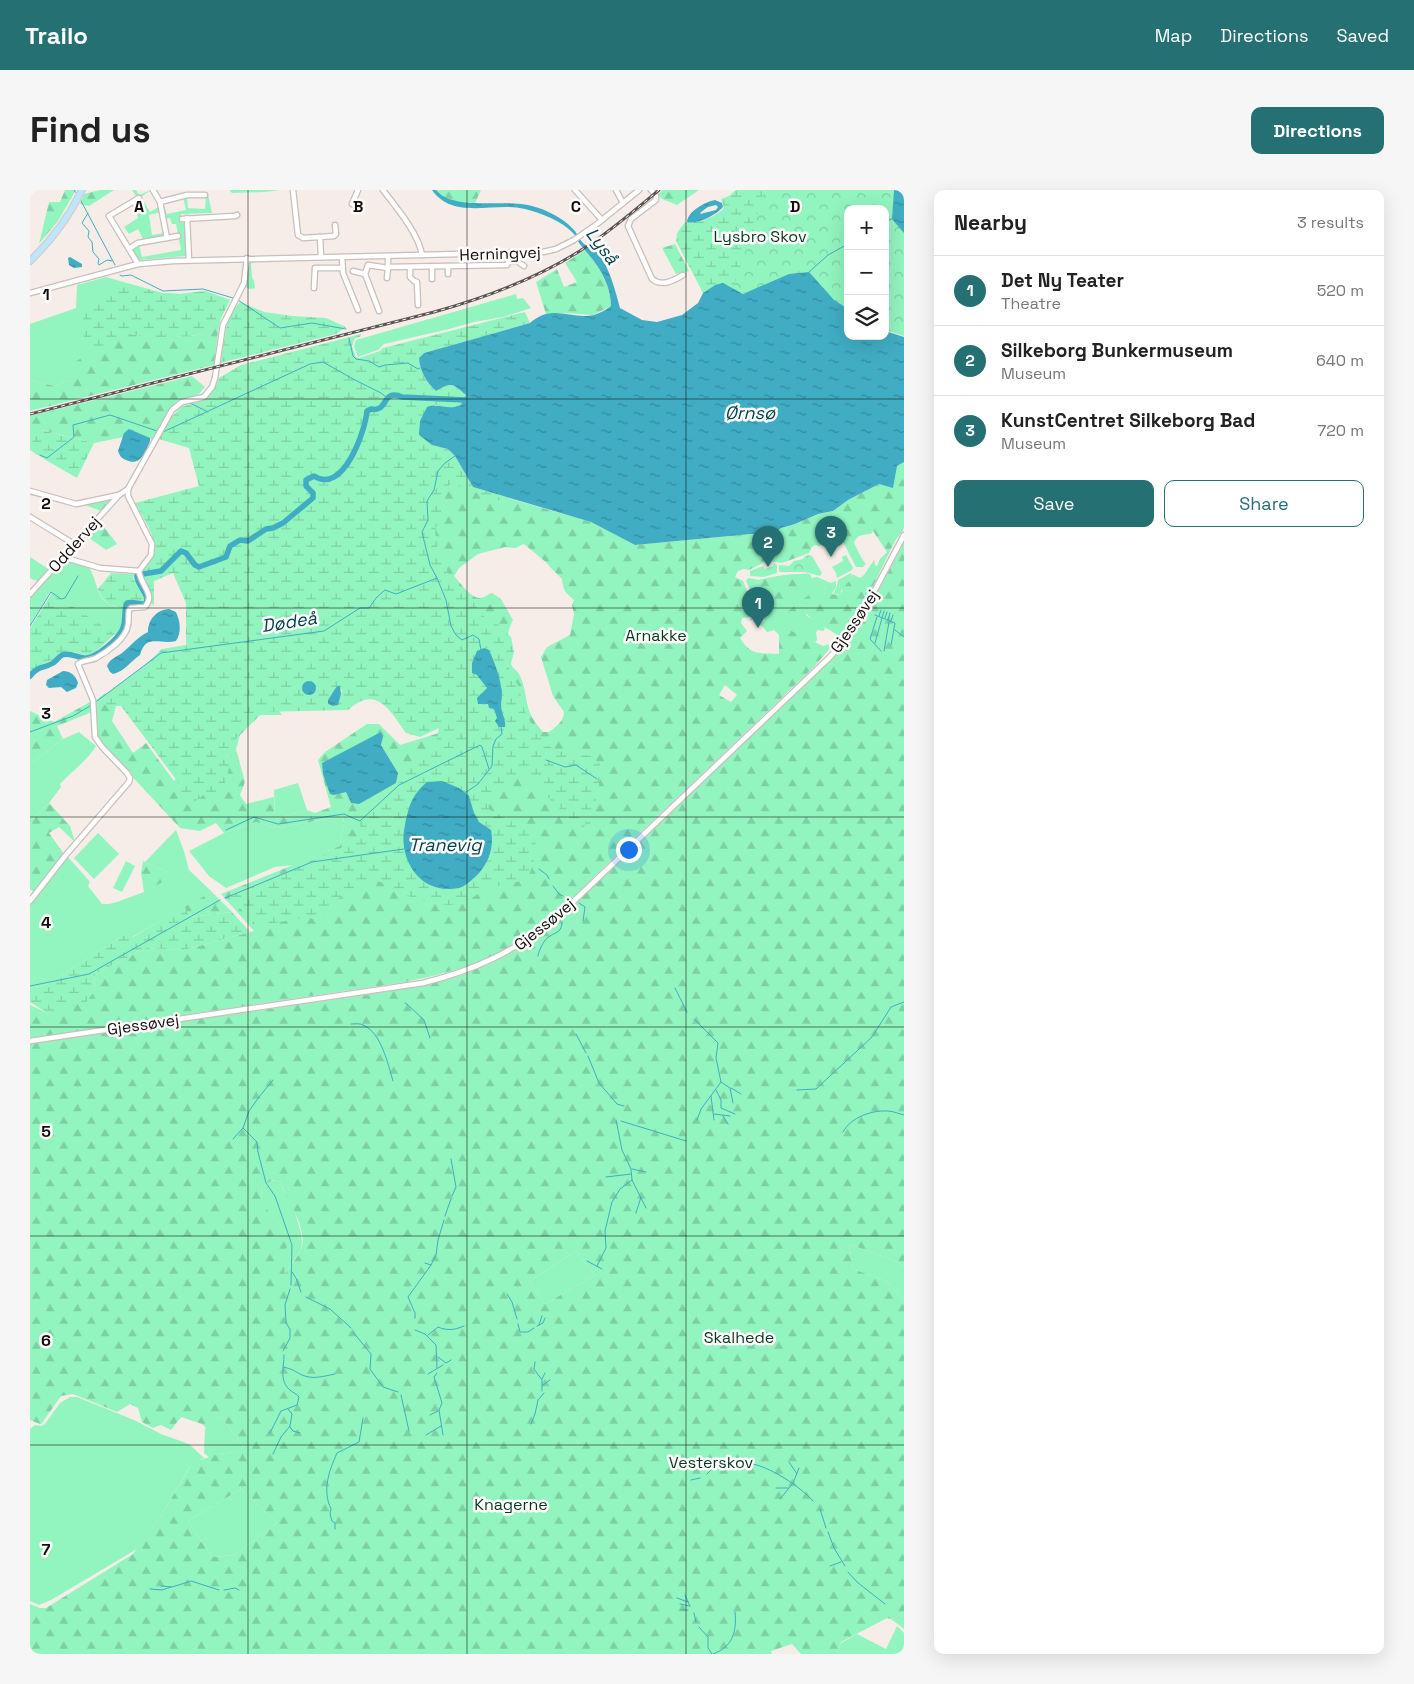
<!DOCTYPE html>
<html lang="en">
<head>
<meta charset="utf-8">
<style>
  :root { --surface:#fff; --page:#f6f6f6; --text:#222; --muted:#767676; --line:#e0e0e0; --accent:#257072 }
  body { margin:0; font-family:"Space Grotesk",sans-serif; background:var(--page); color:var(--text) }
  .controls { position:absolute; right:15px; top:15px; display:grid; overflow:hidden; border-radius:10px; box-shadow:0 5px 20px #0002 }
  .controls button { width:45px; height:45px; display:grid; place-items:center; padding:0; border:0; border-bottom:1px solid var(--line); background:var(--surface); color:var(--text); font:25px sans-serif }
  .you { position:absolute; left:598px; top:659px; width:18px; height:18px; margin:-12px; border:4px solid #fff; border-radius:50%; background:#1a73e8; box-shadow:0 0 0 8px #1a73e833 }
  .badge { display:grid; place-items:center; width:32px; height:32px; border-radius:50%; background:var(--accent); color:#fff; font-size:16px; font-weight:700 }
  .pin { position:absolute; translate:-50% -41px; filter:drop-shadow(0 1px 2px #0008) }
  .pin::after { content:''; position:absolute; top:26px; width:18px; height:15px; background:inherit; clip-path:polygon(0 0,100% 0,50% 100%) }
  .list { margin:0; padding:0; list-style:none }
  h2 { display:flex; justify-content:space-between; align-items:center; height:65px; margin:0; padding:0 20px; font-size:21px }
  h2 small { font-size:16px; font-weight:400; color:var(--muted) }
  .list li { display:grid; grid-template-columns:32px 1fr auto; gap:15px; align-items:center; box-sizing:border-box; height:70px; padding:0 20px; border-top:1px solid var(--line) }
  .list b { display:block; font-size:19px; white-space:nowrap }
  .list p { margin:0; font-size:16px; white-space:nowrap; color:var(--muted) }
  .list em { font-size:16px; font-style:normal; color:var(--muted) }
  .actions { display:flex; gap:10px; padding:15px 20px }
  .actions a { flex:1; padding:11px 0; border:1px solid var(--accent); border-radius:10px; text-align:center; font-size:18px; color:var(--accent) }
  .actions .main { background:var(--accent); color:#fff }
  .icon { flex:none; width:28px; height:28px; fill:none; stroke:currentColor; stroke-width:2; stroke-linecap:round; stroke-linejoin:round }
  .map { position:relative; flex:none; width:874px; height:1464px; overflow:hidden; border-radius:10px }
  header { display:flex; align-items:center; gap:30px; box-sizing:border-box; height:70px; padding:0 25px; background:var(--accent); color:#fff }
  header strong { font-size:24px }
  nav { display:flex; gap:28px; margin-inline-start:auto; font-size:18px }
  .intro { display:flex; align-items:center; justify-content:space-between; box-sizing:border-box; height:120px; padding:0 30px }
  h1 { margin:0; font-size:35px }
  .button { padding:12px 22px; border-radius:10px; background:var(--accent); color:#fff; font-size:18px; font-weight:700 }
  main { display:flex; gap:30px; padding:0 30px }
  aside { flex:1; background:var(--surface); border-radius:10px; box-shadow:0 5px 20px #0002 }
  .map>svg:first-child { display:block }
  .green { fill:#92f4bf }
  .forest { fill:url(#forest-firs); fill-rule:evenodd }
  .wetland { fill:url(#wetland-marsh); fill-rule:evenodd }
  .park { fill:url(#park-crowns) }
  .water { fill:url(#water-ripples); fill-rule:evenodd }
  .lines { fill:none; stroke-linecap:round; stroke-linejoin:round }
  .stream { stroke:#40adc4; stroke-width:1 }
  .river { stroke:#40adc4; stroke-width:5.5 }
  .minor-casing { stroke:#c8beba; stroke-width:7 }
  .major-casing { stroke:#cfcfcf; stroke-width:8 }
  .minor { stroke:#fff; stroke-width:4.5 }
  .major { stroke:#bee6fb; stroke-width:5.5 }
  .rail-casing { stroke:#5a5452; stroke-width:3 }
  .rail { stroke:#fefcfb; stroke-width:1; stroke-dasharray:4; stroke-linecap:butt }
  .grid { fill:none; stroke:#110e0d; stroke-width:1; stroke-opacity:0.55 }
  .labels { text-anchor:middle; stroke-width:5; stroke-linejoin:round; paint-order:stroke }
  .park-label { font-size:16px; fill:#073722; stroke:#fefcfb }
  .street-label { font-size:16px; fill:#110e0d; stroke:#fefcfb }
  .water-label { font-size:18px; font-style:italic; fill:#00424f; stroke:#fefcfb }
  .grid-label { font-size:16px; text-anchor:middle; font-weight:bold; fill:#110e0d; stroke:#fefcfb; stroke-width:5; stroke-linejoin:round; paint-order:stroke }
</style>
</head>
<body>
<header>
<strong>Trailo</strong>
<nav><a>Map</a><a>Directions</a><a>Saved</a></nav>
</header>
<div class="intro"><h1>Find us</h1><a class="button">Directions</a></div>
<main>
<div class="map">
<svg width="874" height="1464" viewBox="0 0 874 1464">
  <defs>
    <pattern id="forest-firs" width="22" height="20" patternUnits="userSpaceOnUse" patternTransform="scale(1.25)"><rect width="22" height="20" fill="#92f4bf"/><path d="M5 1l3.5 6h-7zM16 11l3.5 6h-7z" fill="#7dd0a3"/></pattern>
    <pattern id="wetland-marsh" width="20" height="14" patternUnits="userSpaceOnUse" patternTransform="scale(1.25)"><rect width="20" height="14" fill="#92f4bf"/><path d="M1 5h8M5 5V1M11 12h8M15 12V8" fill="none" stroke="#7dd0a3"/></pattern>
    <pattern id="park-crowns" width="20" height="18" patternUnits="userSpaceOnUse" patternTransform="scale(1.25)"><rect width="20" height="18" fill="#92f4bf"/><path d="M2 6a3 3 0 1 1 6 0M12 15a3 3 0 1 1 6 0" fill="none" stroke="#7dd0a3"/></pattern>
    <pattern id="water-ripples" width="26" height="14" patternUnits="userSpaceOnUse" patternTransform="scale(1.25)"><rect width="26" height="14" fill="#40adc4"/><path d="M2 4q2-2 4 0t4 0M15 11q2-2 4 0t4 0" fill="none" stroke="#348b9e"/></pattern>
  </defs>
  <rect width="100%" height="100%" fill="#f7ede8"/>
  <g class="green">
    <polygon points="102,0 106,0 109,5 121,0 111,7 120,22 130,16 131,22 119,25 122,45 134,43 134,46 114,51 108,39 99,44 94,37 108,28 107,24 114,19"/>
    <path d="M178,5l4,18 -31,1v8l3,1c0,10 5,22 2,33l-47,4 -6,-10 6,-5 3,12 39,-7 -5,-26h-4l-2,-6 -5,1 -2,-16 4,11 19,-4 -3,-13 4,-1 1,12 17,1 1,-13z"/>
    <polygon points="220,71 225,72 221,73 222,87 224,91 225,98 227,98 219,99 216,97"/>
    <polygon points="76,87 132,103 151,104 175,101 200,110 191,128 187,128 174,144 110,146 95,143 39,190 25,196 0,190 0,134 46,118 47,95"/>
    <polygon points="486,104 487,109 493,108 501,118 473,127 444,132 419,139 354,154 348,160 328,167 324,156 326,150"/>
    <polygon points="816,365 823,378 822,380 807,388 806,383 802,377 813,371 812,367"/>
    <polygon points="0,367 20,380 9,391 4,390 0,388"/>
    <path d="M33,368l24,6c14,20 6,41 36,44l1,15 -7,13 -67,-44 -20,33v-29z"/>
    <polygon points="744,373 747,375 747,383 734,387 720,386 720,381 733,376 735,379 743,376"/>
    <polygon points="821,383 822,388 811,401 811,404 803,405 807,396 808,390"/>
    <polygon points="787,387 801,393 806,391 806,397 802,404 798,403 794,398 753,425 770,414 773,415 777,426 795,436 794,441 788,440 786,442 787,449 786,452 749,443 749,445 744,440 737,442 730,434 735,430 731,424 720,431 722,423 735,417 740,417 783,390 782,388"/>
    <polygon points="718,388 729,390 721,402 716,391"/>
    <path d="M49,542l17,14c-9,15 -24,25 -36,38l1,3 -12,16 -16,16 -3,-3v-52l33,-25z"/>
    <polygon points="268,593 277,620 245,629 244,600"/>
    <polygon points="314,626 310,656 264,675 245,677 196,698 179,686 159,661 194,643 226,632 246,638"/>
    <polygon points="146,640 154,661 159,680 182,702 102,747 98,743 17,794 0,798 0,715 38,667 60,692 58,696 72,714 79,714 87,712 114,702 137,682 115,672"/>
    <polygon points="68,643 89,664 64,689 44,668"/>
    <polygon points="96,671 105,676 92,702 83,698"/>
    <path d="M244,990l6,2 3,8 10,16 8,27 1,10 -1,7 -16,24c-1,-5 -2,-10 -1,-16 1,-9 4,-14 1,-23 -7,-18 -28,-27 -23,-48z"/>
    <polygon points="819,1054 868,1072 874,1077 874,1110 856,1091 823,1079"/>
    <polygon points="546,1061 565,1085 515,1114 499,1092"/>
    <polygon points="40,1207 47,1207 104,1230 131,1244 159,1254 174,1268 160,1276 131,1326 107,1359 21,1410 9,1415 0,1411 0,1239 5,1235 11,1236 15,1234 30,1213"/>
    <polygon points="191,1227 213,1256 212,1261 188,1264 180,1268 174,1263 175,1239"/>
    <polygon points="211,1299 247,1333 204,1365 183,1367 180,1364 158,1331"/>
    <polygon points="874,1423 874,1439 861,1429"/>
    <polygon points="867,1436 874,1443 874,1464 807,1464 811,1453 827,1444 856,1459"/>
  </g>
  <g class="forest">
    <polygon points="35,0 46,0 28,31 9,54 19,12 30,12"/>
    <polygon points="70,0 84,0 59,16 50,14 54,4"/>
    <polygon points="199,0 250,0 235,2 202,3"/>
    <path d="M406,0h45l-6,13c-14,-1 -30,-1 -39,-13z"/>
    <polygon points="633,0 669,0 647,15 632,9 628,4"/>
    <polygon points="645,54 659,81 646,84 632,58"/>
    <path d="M555,60c14,17 26,34 26,56l-18,9 -30,-2 -17,1 -10,-32 21,-13 7,18 13,-5 -12,-19z"/>
    <path d="M187,128h4l-3,13 -4,34 -184,46v-31l25,6 14,-6 4,-17 52,-30c23,5 56,5 79,1z"/>
    <polygon points="162,186 175,197 167,206 149,209 138,221 123,250 98,240 94,247 64,253 12,240 0,254 0,226"/>
    <path d="M874,272v66l-9,13 -25,51 -21,34 -35,41c-63,60 -125,120 -189,180 -38,36 -74,76 -120,102 -31,18 -66,26 -100,33l-375,56v-33l17,8 47,-21 1,-18 51,-26 38,2 70,-19 -33,-37 119,-48 4,-30 -68,12 -20,-6 -32,11 -8,-10 -16,8 -20,-3 -79,-85 -4,-10 -2,-32 10,-8 11,14 -4,14 21,32 13,-10 28,38 20,-26 76,-56 12,16h-22l-20,20 -4,14 9,33 -5,13 6,9 28,-7 1,22 32,-9 8,3 16,-6 -13,-47 7,-8 42,-28h12l21,21 55,-17 -37,-261 55,21 118,34 44,23 116,-11 20,1 1,-2 3,-1 2,10 1,-1 -2,-9 5,-4 14,-4 23,-10 15,-3 15,-11 31,-16 18,-18zM843,341l14,21 -7,7 -3,7 -2,-1 -1,-5 -10,15 -4,3 -8,-4v4l-9,10 -2,6c-11,4 -13,-6 -22,-7l-36,28 2,4 4,1c9,-7 6,-11 11,-16l3,1c0,13 23,22 33,29l-3,9 -10,3 -40,-19 -4,6v21c-20,-2 -27,3 -39,-16l7,-7 -6,-8 1,-5 8,-1 2,-4 13,-6 9,3h5l33,-25 1,-5 -3,-6c-18,-1 -34,2 -51,6l-8,12 -4,-1 -4,-10 -8,-4 3,-6 6,-2 5,1 18,-9 15,2 27,-10 3,-6 3,-2 4,1 22,-8 15,29h7l3,-3c-6,-7 -8,-14 -12,-21 3,-9 9,-8 17,-9zM494,354l24,20 2,3 12,12c1,12 4,14 12,21l-2,5 2,9 -4,21 -23,12 -6,10 12,39 11,16c0,9 -8,15 -15,20h-6c-5,-6 -10,-12 -13,-19 -5,-12 -4,-27 -11,-39 -1,-3 -6,-5 -7,-8 -8,-14 -6,-33 1,-46l-12,-21 -9,-6c-4,1 -8,5 -12,5 -10,0 -20,-16 -26,-22l5,-8 19,-14 27,-7 10,1zM695,495l12,10 -6,7 -12,-7zM353,547l-2,8 17,28 -47,30 -5,-11z"/>
    <polygon points="82,309 71,321 55,315"/>
    <polygon points="69,330 87,354 76,360 55,345"/>
    <path d="M874,352v725l-6,-5 -49,-18 4,25 33,12 18,19v313l-13,6 -4,-1 -46,24 -4,12h-36l-9,-10 -21,7 1,3h-742v-50l10,4h6l87,-54 28,-38 31,-53 26,-9 23,-3 2,-5 -22,-29 -14,12 -5,-5 -21,-7 -10,13 -10,-5 -8,3 -11,-6 -4,-14 -8,-4 -13,8 -44,-18 -12,2 -19,27 -2,1 -10,-4v-377l247,-35 114,-17 52,-10 19,-6 27,-11 39,-20 47,-40 269,-259 20,-27zM243,990l7,2c7,19 29,47 21,68 -4,8 -11,16 -16,24 -3,-15 5,-26 0,-39 -7,-18 -28,-28 -23,-48zM546,1061l19,24 -50,29 -16,-22zM211,1299l36,34 -43,32 -21,2 -3,-3 -22,-33z"/>
    <polygon points="60,512 62,522 27,536 33,549 0,574 0,521 24,532"/>
    <polygon points="19,613 40,636 45,652 29,637 19,643 34,664 4,702 0,699 0,626 3,629"/>
    <polygon points="113,671 137,682 140,688 114,702 111,683"/>
    <polygon points="182,702 202,722 160,727 154,717"/>
  </g>
  <g class="wetland">
    <path d="M706,0h158l10,62 -19,-43h-37v114l-59,-49 -46,20 -28,-9 -12,8 -27,-52 1,-8 8,-11c12,2 31,-5 39,-14l-3,-9 8,-3z"/>
    <path d="M100,94l32,9 19,1 24,-3 25,9 -9,18h-4l-13,16c-25,4 -55,5 -79,-1l-33,19 -9,-17v-19l6,-9z"/>
    <polygon points="210,112 234,122 263,126 296,128 316,137 306,144 190,173 199,124"/>
    <path d="M495,122l5,11 -106,30 -5,5c1,13 7,24 17,33 16,-9 16,-8 30,4l-5,10 -8,4 -18,-4 -3,40 16,4 7,7 18,31 37,11 -15,3 -41,-18 -5,2 -14,46 3,19 11,25 26,29 8,12 16,9 12,12 3,15 -5,18 9,15 8,30 20,30 13,6 33,5 8,9 -1,22 -7,32 -12,11c-6,-4 -8,-10 -14,-15 -11,-11 -24,-21 -31,-36l-13,-5c-9,3 -29,15 -34,24 -2,4 0,8 2,12l37,19 7,6 3,16 -7,22 -9,8 -32,7 -30,17h-20l-35,-10 -13,-10 -15,-4 -15,3 -26,17 -10,16 -7,4 -10,-4 -51,9 -28,-29 132,-58 -1,-18 39,-37 2,-12c25,-12 33,-15 38,-44l-19,9 -14,-4c-16,-23 -30,-49 -58,-23l-90,2 -24,29 -3,20 -10,36 -16,-3 -16,12 -8,-8 -3,-16 -57,-76h-14l-10,-5 47,-35 18,-17 24,-4v-42l-13,-30 -19,8v25l-19,-23 -2,-8c38,-20 17,-44 2,-72l64,-17 -10,-38 -30,-9 11,-20 11,-12 19,-6 7,-4 7,-7 5,-12 22,-13 120,-31 -1,3 -5,1 -3,8 4,11 3,1 21,-7 3,-3zM447,461l26,49 -2,10 5,10 -9,-2 -4,-9 -16,-11 10,-10 -10,-14 -5,-1v-10zM307,496l5,4c-1,6 -3,11 -7,16l-7,-2zM412,591l27,15 5,17 5,9z"/>
    <polygon points="11,240 64,253 47,288 14,269 0,260 0,254"/>
    <path d="M81,383l22,1c-1,11 12,17 11,28l-4,1 -12,-3 -3,3 -2,5c-14,-2 -20,-6 -25,-19z"/>
    <path d="M22,403l63,41 -23,21c-7,1 -13,-2 -20,-3 -9,-1 -14,6 -22,9 -8,4 -15,5 -20,13v-46z"/>
    <polygon points="154,717 160,727 202,722 220,742 154,760 116,758 65,784 64,802 56,812 17,823 0,812 0,798 17,794 98,743 103,747"/>
  </g>
  <g class="park">
    <polygon points="735,0 874,0 874,146 855,140 855,19 818,19 818,117 804,109 778,81 770,81 715,103 704,96"/>
    <polygon points="779,365 782,366 792,383 790,386 775,382 749,382 749,375 759,376 764,371 773,369 775,366"/>
  </g>
  <g class="water">
    <path d="M402,0h4c18,22 69,8 96,16 13,3 31,12 40,22 5,4 7,11 11,15 3,3 7,4 10,6 15,11 22,41 27,59l22,12 15,2 25,-7 16,-12 5,-10 12,-8 8,-2 20,11 46,-20 20,-2 25,28 14,9v27h37v-5l19,6v125l-7,4 -4,22 -14,-4 -31,16 -15,11 -15,3 -23,10 -14,4 -5,4 2,9h-2l-1,-9 -4,3 -20,-1 -116,11 -44,-23 -118,-35 -18,-31 -7,-7 -16,-4 -13,-10 1,-14 7,-14c15,-4 20,4 34,-2l5,-10c-14,-12 -14,-13 -30,-4 -10,-9 -16,-20 -17,-33l5,-5 106,-30c22,-20 41,-3 64,-8 6,-2 12,-5 17,-9 0,-19 -10,-37 -22,-51 -3,-4 -7,-8 -10,-12 -2,-3 -3,-7 -6,-10 -11,-12 -32,-20 -48,-24 -30,-8 -71,12 -93,-19z"/>
    <polygon points="864,0 874,0 874,43 862,29"/>
    <path d="M685,10l7,3 1,4c-7,8 -26,18 -36,15 1,-11 18,-20 28,-22zM686,15l2,2 -2,3 -16,4 1,-2 7,-5z"/>
    <polygon points="40,67 52,74 52,77 44,78 39,75 38,68"/>
    <path d="M99,239l21,9v3c-4,11 -10,26 -24,19 -5,-2 -6,-4 -8,-9l6,-18z"/>
    <path d="M139,419l7,3c4,9 6,20 0,29 -17,4 -30,-8 -36,14 -9,6 -16,17 -27,19l-3,-2 -3,-6c3,-7 9,-9 15,-13 10,-8 14,-15 26,-21 0,-12 8,-22 21,-23z"/>
    <path d="M454,458l5,2c6,13 11,27 13,42 0,6 -2,14 0,19 1,6 4,9 3,16h-6l-4,-6 2,-3 -3,-9 -5,-1 -1,-4h-10l-1,-6 10,-10 -10,-13 -5,-2v-10l5,-12z"/>
    <path d="M33,481c8,0 13,5 15,12l-2,5 -9,4 -6,-5 -12,1 -3,-3 1,-5z"/>
    <circle cx="279" cy="498" r="7"/>
    <polygon points="307,496 310,496 311,504 308,515 303,516 298,514 298,510"/>
    <polygon points="351,542 353,547 351,555 368,583 366,593 329,614 321,613 316,602 304,605 300,604 293,584 292,573"/>
    <path d="M412,591l17,7 10,8 5,17 5,9 12,8c4,21 -5,40 -23,53 -3,2 -5,4 -9,5 -39,8 -62,-29 -54,-63 4,-20 7,-30 22,-43z"/>
  </g>
  <g class="lines">
    <g class="stream">
      <polyline points="44,0 47,4"/>
      <polyline points="50,9 85,75"/>
      <polyline points="58,23 52,33 59,41 58,47 62,52 63,62 69,69 68,73 69,75 77,70 82,71"/>
      <polyline points="855,32 862,29"/>
      <polyline points="779,82 798,65 818,54"/>
      <polyline points="90,85 92,86 101,85 133,101 173,99 203,108"/>
      <polyline points="208,110 250,138 282,133 316,139"/>
      <polyline points="319,148 323,166 326,169 339,171 349,177 355,175 378,173 388,179 390,178"/>
      <polyline points="160,213 178,222"/>
      <polyline points="133,242 280,174 293,172 323,189 351,203 357,208"/>
      <polyline points="10,265 17,268 44,247 43,235 80,225 127,241"/>
      <polyline points="748,352 749,355"/>
      <polyline points="407,388 416,410 421,436 426,445 432,450 443,445 449,449 451,460"/>
      <polyline points="845,425 865,433 861,455"/>
      <polyline points="849,426 851,420"/>
      <polyline points="847,427 840,449 851,461"/>
      <polyline points="855,428 857,422"/>
      <polyline points="858,430 860,423"/>
      <polyline points="861,431 863,425"/>
      <polyline points="0,436 21,402 31,409 35,408 48,386"/>
      <polyline points="865,440 874,447"/>
      <polyline points="845,453 854,421"/>
      <polyline points="854,461 859,432"/>
      <polyline points="67,511 131,463 294,441 330,418 339,418 346,408 355,400 366,404 407,388 400,375 392,342 398,330 397,311 404,300 408,281 415,273 425,266"/>
      <polyline points="0,542 43,526 60,516"/>
      <polyline points="516,570 535,577 546,575 567,589"/>
      <polyline points="435,603 448,594 462,576 463,556 466,549 472,544 471,536"/>
      <polyline points="196,640 224,627 248,634 314,624 330,631 369,595 450,555 452,557 459,579"/>
      <polyline points="509,679 517,685 519,689"/>
      <polyline points="523,696 529,704 533,706"/>
      <polyline points="195,708 282,672 374,659"/>
      <polyline points="549,713 555,717 553,731"/>
      <path d="M508,766c1,-6 6,-17 12,-20 8,-5 11,-3 12,-14"/>
      <polyline points="0,796 59,784 190,710"/>
      <polyline points="645,798 657,822"/>
      <polyline points="375,813 378,815"/>
      <polyline points="379,816 394,830 400,848"/>
      <polyline points="664,829 688,853 686,868 691,892 671,919 667,930"/>
      <path d="M321,834c4,0 9,-1 12,1 18,7 25,39 30,56"/>
      <polyline points="546,844 556,863"/>
      <polyline points="558,866 569,893 587,914 594,916"/>
      <polyline points="691,892 700,898 703,913"/>
      <polyline points="701,898 711,904"/>
      <polyline points="686,900 691,910 691,918 705,924"/>
      <polyline points="767,900 786,899 842,847 861,817 874,812"/>
      <polyline points="681,906 684,930"/>
      <polyline points="684,924 700,926"/>
      <polyline points="693,926 698,934"/>
      <polyline points="586,930 592,960 601,979 602,990 616,1018"/>
      <polyline points="591,931 656,951"/>
      <polyline points="213,938 227,952 228,962 236,993 245,1006 262,1055 261,1095"/>
      <path d="M813,942c8,-15 29,-22 45,-21 5,0 11,3 16,4"/>
      <polyline points="203,949 213,938 219,921 229,907 243,890"/>
      <polyline points="421,969 426,997 422,1006"/>
      <polyline points="602,979 616,982"/>
      <polyline points="576,987 601,984"/>
      <polyline points="606,1023 611,1007"/>
      <polyline points="415,1026 421,1009"/>
      <polyline points="557,1071 572,1079"/>
      <polyline points="395,1073 401,1075"/>
      <polyline points="567,1076 576,1058 575,1041 582,1012 590,999 602,990"/>
      <polyline points="262,1082 266,1088 271,1102"/>
      <polyline points="477,1104 482,1112 487,1129"/>
      <polyline points="276,1107 300,1119 321,1138"/>
      <polyline points="385,1128 385,1123 378,1107 401,1075 406,1065 408,1050 414,1030"/>
      <polyline points="488,1134 490,1142 498,1142 504,1138"/>
      <polyline points="509,1135 512,1126"/>
      <polyline points="507,1136 513,1133 515,1128"/>
      <polyline points="385,1140 395,1144 406,1155 407,1178"/>
      <polyline points="323,1142 341,1164 340,1179 353,1197 368,1202"/>
      <path d="M398,1145l10,-8c9,4 17,3 26,-1"/>
      <polyline points="253,1161 260,1148 260,1139 256,1133 255,1115 260,1099"/>
      <polyline points="408,1167 416,1173 421,1170"/>
      <polyline points="505,1172 504,1179 512,1190 512,1201"/>
      <path d="M253,1177c10,2 11,4 19,8 11,5 22,1 33,-1"/>
      <polyline points="407,1183 404,1187 412,1213 409,1220 413,1245"/>
      <polyline points="398,1184 413,1175"/>
      <polyline points="512,1189 515,1183"/>
      <polyline points="513,1195 520,1190"/>
      <polyline points="371,1205 379,1241"/>
      <polyline points="400,1225 408,1221"/>
      <polyline points="501,1234 505,1224 508,1210 514,1203"/>
      <polyline points="260,1237 263,1241 270,1243"/>
      <path d="M240,1243l11,-22 16,-6 2,-8c-3,-4 -6,-4 -9,-7 -11,-9 -6,-23 -6,-35"/>
      <polyline points="396,1245 411,1236"/>
      <polyline points="243,1264 251,1247 260,1236 262,1224 258,1219"/>
      <polyline points="759,1272 767,1284"/>
      <path d="M677,1284l11,-11c13,0 26,-1 39,2 17,5 44,22 56,36"/>
      <polyline points="661,1290 670,1288"/>
      <polyline points="746,1298 758,1298"/>
      <polyline points="750,1309 763,1293 769,1278"/>
      <polyline points="790,1319 796,1338"/>
      <path d="M305,1339v-6l-3,-2 -2,-7 1,-5c-9,-19 -2,-38 6,-56l22,-11 4,-24"/>
      <polyline points="798,1342 804,1358 815,1376"/>
      <polyline points="800,1376 811,1372"/>
      <polyline points="818,1382 827,1392 855,1414"/>
      <polyline points="131,1396 142,1397 161,1391 189,1400"/>
      <polyline points="120,1399 132,1400 141,1397"/>
      <polyline points="194,1400 205,1398 209,1400"/>
      <polyline points="655,1405 660,1416"/>
      <polyline points="647,1408 658,1412"/>
      <polyline points="650,1414 659,1416"/>
      <polyline points="651,1420 658,1420"/>
      <polyline points="664,1423 666,1432"/>
      <polyline points="669,1437 678,1447 678,1458 682,1464"/>
      <path d="M683,1464c20,-7 24,-23 22,-42"/>
    </g>
    <path class="river" d="M0,486c9,-11 13,-7 23,-13 3,-2 6,-6 9,-8 8,-3 16,3 24,3 10,0 32,-19 36,-28 5,-9 1,-18 5,-27 6,-2 12,2 19,1 4,-11 -9,-17 -9,-29l24,-4 20,-20 5,2 9,12 4,2 27,-10 4,-11 10,-6 8,1 18,-12 7,-1 10,-5 30,-25v-5l-7,-7v-6l8,-4c29,19 51,-44 53,-65l4,-2c18,4 10,-21 31,-12l63,3"/>
    <g class="minor-casing">
      <g id="minor">
        <polyline points="123,0 130,12 137,48"/>
        <polyline points="263,0 268,45 273,48 290,47"/>
        <path d="M353,0c13,17 36,44 39,65"/>
        <polyline points="545,0 572,30"/>
        <polyline points="586,0 593,13"/>
        <path d="M621,0l5,6v4l-25,19 -3,7 24,53c10,8 21,2 31,-4"/>
        <polyline points="104,11 110,21"/>
        <polyline points="130,12 157,5 175,5"/>
        <polyline points="322,14 328,0"/>
        <polyline points="157,28 159,70"/>
        <polyline points="152,29 205,26 207,25"/>
        <polyline points="100,58 108,53 148,46"/>
        <polyline points="291,67 290,47 304,46 306,44 305,35"/>
        <polyline points="312,67 313,83 328,120"/>
        <polyline points="108,74 79,26 109,8"/>
        <polyline points="402,76 402,89"/>
        <polyline points="418,76 418,84"/>
        <polyline points="358,77 477,75 479,71 487,71 494,76"/>
        <polyline points="380,77 380,87 384,91 387,92 388,115"/>
        <polyline points="323,81 335,84"/>
        <polyline points="357,88 358,78"/>
        <polyline points="284,98 285,78 313,78"/>
        <polyline points="0,103 108,74 143,71 513,62 526,59 544,50 567,34 609,0"/>
        <polyline points="349,121 335,84 338,75 358,78 358,66"/>
        <polyline points="0,301 46,314 89,305 98,299"/>
        <polyline points="0,327 44,354"/>
        <polyline points="33,367 70,378 109,381"/>
        <polyline points="0,404 89,305"/>
        <path d="M0,711l35,-45 64,-74 1,-4 -3,-5 -25,-26 -7,-10 -2,-37 -15,-36c5,-4 12,-3 18,-6 11,-6 30,-19 32,-33 1,-5 0,-10 1,-15l2,-2 14,-1c11,-13 -4,-20 -6,-36l12,-16 1,-11 -24,-48v-7l44,-79 10,-8 22,-5 8,-10 3,-9 8,-53 21,-42 3,-25"/>
        <path d="M0,851l393,-58c52,-13 91,-31 133,-65l275,-262 14,-17 21,-32 38,-72"/>
      </g>
    </g>
    <g class="major-casing">
      <path id="major" d="M0,71c22,-21 39,-44 52,-71"/>
    </g>
    <use href="#minor" class="minor"/>
    <use href="#major" class="major"/>
    <g class="rail-casing">
      <path id="rail" d="M0,224l404,-102c54,-15 105,-34 152,-65 26,-17 49,-37 73,-57"/>
    </g>
    <use href="#rail" class="rail"/>
  </g>
  <path class="grid" d="M218,0v1464M437,0v1464M656,0v1464M0,209h874M0,418h874M0,627h874M0,837h874M0,1046h874M0,1255h874"/>
  <g class="labels">
    <g class="park-label">
      <text x="730" y="52">Lysbro Skov</text>
      <text x="626" y="451">Arnakke</text>
      <text x="709" y="1153">Skalhede</text>
      <text x="681" y="1278">Vesterskov</text>
      <text x="481" y="1320">Knagerne</text>
    </g>
    <g class="street-label">
      <text transform="translate(470 63) rotate(-2)" y="6">Herningvej</text>
      <text transform="translate(44 354) rotate(-48)" y="6">Oddervej</text>
      <text transform="translate(824 431) rotate(-56)" y="6">Gjessøvej</text>
      <text transform="translate(514 734) rotate(-39)" y="6">Gjessøvej</text>
      <text transform="translate(113 834) rotate(-8)" y="6">Gjessøvej</text>
    </g>
    <g class="water-label">
      <text transform="translate(572 56) rotate(53)" y="6">Lyså</text>
      <text x="720" y="229">Ørnsø</text>
      <text transform="translate(259 432) rotate(-9)" y="6">Dødeå</text>
      <text x="415" y="661">Tranevig</text>
    </g>
  </g>
  <g class="grid-label">
    <text x="109" y="22">A</text>
    <text x="328" y="22">B</text>
    <text x="546" y="22">C</text>
    <text x="765" y="22">D</text>
    <text x="16" y="110">1</text>
    <text x="16" y="319">2</text>
    <text x="16" y="529">3</text>
    <text x="16" y="738">4</text>
    <text x="16" y="947">5</text>
    <text x="16" y="1156">6</text>
    <text x="16" y="1365">7</text>
  </g>
</svg>
<div class="controls">
<button>+</button>
<button>−</button>
<button><svg class="icon" aria-label="layers" viewBox="0 0 24 24"><path d="M12 4l9 5-9 5-9-5zM3 14l9 5 9-5"/></svg></button>
</div>
<div class="you"></div>
<div class="pin badge" style="left:728px;top:438px">1</div>
<div class="pin badge" style="left:738px;top:377px">2</div>
<div class="pin badge" style="left:801px;top:367px">3</div>
</div>
<aside>
<h2>Nearby<small>3 results</small></h2>
<ul class="list">
<li><span class="badge">1</span><div><b>Det Ny Teater</b><p>Theatre</p></div><em>520 m</em></li>
<li><span class="badge">2</span><div><b>Silkeborg Bunkermuseum</b><p>Museum</p></div><em>640 m</em></li>
<li><span class="badge">3</span><div><b>KunstCentret Silkeborg Bad</b><p>Museum</p></div><em>720 m</em></li>
</ul>
<div class="actions"><a class="main">Save</a><a>Share</a></div>
</aside>
</main>
</body>
</html>
